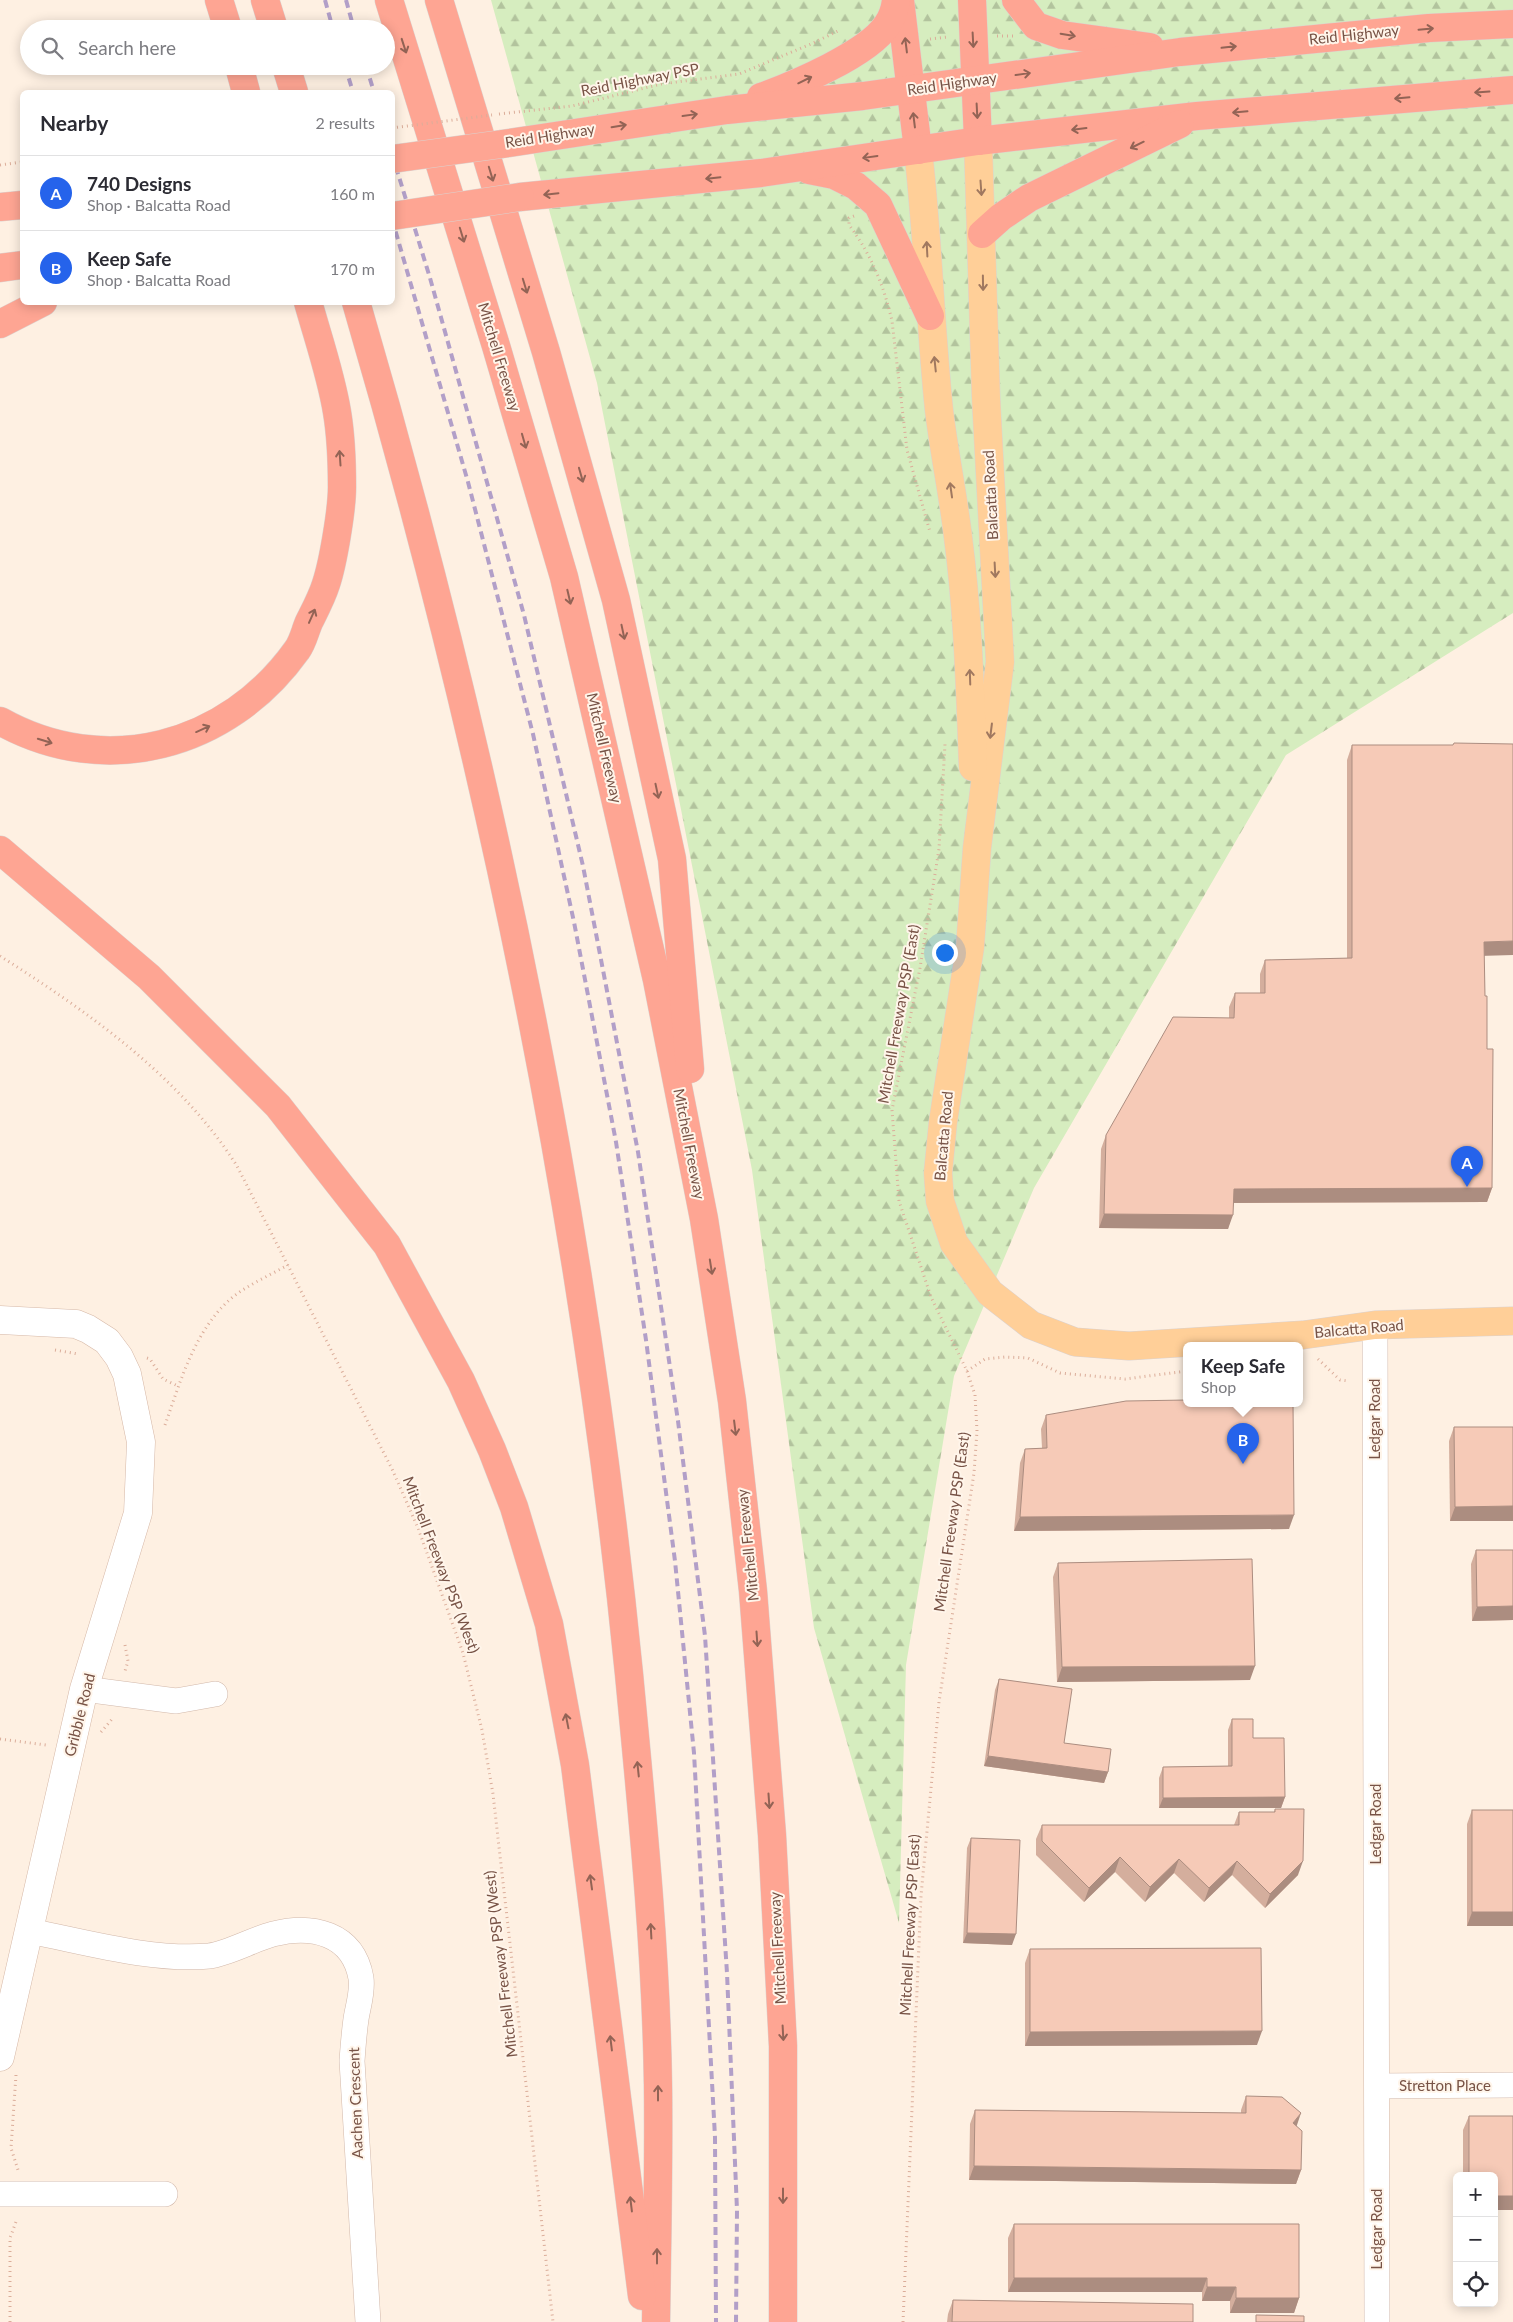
<!DOCTYPE html>
<html lang="en">
<head>
<meta charset="utf-8">
<style>
  :root { --surface:#fff; --page:#f7f7f7; --text:#2b2b33; --muted:#7c7c81; --line:#e1e1e2; --accent:#2563eb }
  body { margin:0; font-family:Lato,sans-serif; background:var(--page); color:var(--text) }
  .controls { position:absolute; right:15px; bottom:15px; display:grid; overflow:hidden; border-radius:8px; box-shadow:0 2px 12px #0003 }
  .controls button { width:45px; height:45px; display:grid; place-items:center; padding:0; border:0; border-bottom:1px solid var(--line); background:var(--surface); color:var(--text); font:25px sans-serif }
  .you { position:absolute; left:944px; top:952px; width:18px; height:18px; margin:-12px; border:4px solid #fff; border-radius:50%; background:#1a73e8; box-shadow:0 0 0 8px #1a73e833 }
  .badge { display:grid; place-items:center; width:32px; height:32px; border-radius:50%; background:var(--accent); color:#fff; font-size:16px; font-weight:700 }
  .pin { position:absolute; translate:-50% -41px; filter:drop-shadow(0 1px 2px #0008) }
  .pin::after { content:''; position:absolute; top:26px; width:18px; height:15px; background:inherit; clip-path:polygon(0 0,100% 0,50% 100%) }
  .popup { position:absolute; left:1183px; top:1342px; width:120px; height:65px; box-sizing:border-box; display:grid; place-content:center; border-radius:8px; background:var(--surface); filter:drop-shadow(0 1px 4px #0005); font-size:16px; white-space:nowrap; color:var(--muted) }
  .popup b { font-size:19px; color:var(--text) }
  .popup::after { content:''; position:absolute; left:50%; top:100%; margin-left:-10px; border:10px solid transparent; border-top-color:var(--surface) }
  .list { margin:0; padding:0; list-style:none }
  h2 { display:flex; justify-content:space-between; align-items:center; height:65px; margin:0; padding:0 20px; font-size:21px }
  h2 small { font-size:16px; font-weight:400; color:var(--muted) }
  .list li { display:grid; grid-template-columns:32px 1fr auto; gap:15px; align-items:center; box-sizing:border-box; height:75px; padding:0 20px; border-top:1px solid var(--line) }
  .list b { display:block; font-size:19px; white-space:nowrap }
  .list p { margin:0; font-size:16px; white-space:nowrap; color:var(--muted) }
  .list em { font-size:16px; font-style:normal; color:var(--muted) }
  .icon { flex:none; width:28px; height:28px; fill:none; stroke:currentColor; stroke-width:2; stroke-linecap:round; stroke-linejoin:round }
  .map { position:relative; flex:none; width:1513px; height:2322px; overflow:hidden }
  .search { position:absolute; background:var(--surface); box-shadow:0 2px 12px #0003; left:20px; top:20px; width:375px; height:55px; display:flex; align-items:center; gap:12px; box-sizing:border-box; padding:0 18px; border-radius:28px; color:var(--muted); font-size:19px }
  .panel { position:absolute; background:var(--surface); box-shadow:0 2px 12px #0003; left:20px; top:90px; width:375px; height:215px; border-radius:8px }
  .map>svg:first-child { display:block }
  .forest { fill:url(#forest-firs) }
  .lines { fill:none; stroke-linecap:round; stroke-linejoin:round }
  .street-casing { stroke:#d2b8aa; stroke-width:26 }
  .secondary-casing { stroke:#d6b8a7; stroke-width:29 }
  .primary-casing { stroke:#dcd2cf; stroke-width:29 }
  .highway-casing { stroke:#dcd2cf; stroke-width:29 }
  .path { stroke:#dbad9a; stroke-width:3; stroke-dasharray:1 4; stroke-linecap:butt }
  .street { stroke:#fff; stroke-width:25 }
  .secondary { stroke:#fff; stroke-width:28 }
  .primary { stroke:#ffcf98; stroke-width:28 }
  .highway { stroke:#fea593; stroke-width:28 }
  .rail { stroke:#b29fc8; stroke-width:4; stroke-dasharray:8 5; stroke-linecap:butt }
  .highway-bridge-casing { stroke:#dcd2cf; stroke-width:29; stroke-linecap:butt }
  .path-bridge { stroke:#dbad9a; stroke-width:3; stroke-dasharray:1 4; stroke-linecap:butt }
  .highway-bridge { stroke:#fea593; stroke-width:28 }
  .wall { fill:#d4ae9d }
  .shaded-wall { fill:#ac8d80 }
  .building { fill:#f6cab7; stroke:#ac8d80 }
  .oneway { stroke:#936355 }
  .oneway2 { stroke:#a0785f }
  .labels { text-anchor:middle; stroke-width:4; stroke-linejoin:round; paint-order:stroke }
  .street-label { font-size:15px; fill:#785346; stroke:#fff5ea }
</style>
</head>
<body>
<div class="map">
<svg width="1513" height="2322" viewBox="0 0 1513 2322">
  <defs>
    <pattern id="forest-firs" width="22" height="20" patternUnits="userSpaceOnUse" patternTransform="scale(1.25)"><rect width="22" height="20" fill="#d6edbf"/><path d="M5 1l3.5 6h-7zM16 11l3.5 6h-7z" fill="#b2c39d"/></pattern>
  </defs>
  <rect width="100%" height="100%" fill="#fef0e2"/>
  <polygon class="forest" points="491,0 1513,0 1513,613 1286,755 1034,1188 954,1376 906,1665 899,1923 814,1628 752,1170 597,383"/>
  <g class="lines">
    <g class="street-casing">
      <g id="street">
        <polyline points="1375,1325 1377,2322"/>
        <polyline points="84,1689 176,1701 215,1694"/>
        <path d="M29,1931c57,11 122,30 180,25 18,-2 45,-17 64,-22 39,-10 80,-1 88,44 2,14 -3,28 -5,41 -2,14 -3,28 -4,42l16,261"/>
        <polyline points="1377,2086 1513,2085"/>
        <polyline points="0,2194 165,2194"/>
      </g>
    </g>
    <g class="secondary-casing">
      <polyline id="secondary" points="0,1320 76,1324 88,1329 107,1341 119,1357 127,1374 141,1442 138,1513 84,1689 0,2057"/>
    </g>
    <g class="primary-casing">
      <g id="primary">
        <polyline points="978,141 986,398 1000,662 977,848 970,947 943,1122 938,1173 940,1201 954,1243 990,1293 1031,1325 1075,1342 1129,1346 1303,1335 1375,1325 1513,1321"/>
        <path d="M918,150c10,86 12,173 21,260 5,42 14,84 19,127 10,76 12,153 15,230"/>
      </g>
    </g>
    <g class="highway-casing">
      <g id="highway">
        <polyline points="219,0 228,29"/>
        <polyline points="265,0 274,29"/>
        <polyline points="389,0 496,346 564,577 657,980 704,1219 732,1401 753,1591 772,1835 783,2046 783,2322"/>
        <polyline points="439,0 546,352 616,600 672,859 690,1069"/>
        <polyline points="900,0 918,150"/>
        <polyline points="972,0 978,141"/>
        <polyline points="1016,0 1036,26 1062,35 1150,47"/>
        <polyline points="239,66 246,92"/>
        <polyline points="286,66 294,92"/>
        <path d="M761,97c33,-12 107,-43 126,-72 5,-7 8,-16 9,-25"/>
        <polyline points="502,144 727,110 863,96 1180,52 1429,28 1513,24"/>
        <polyline points="809,170 834,175 856,186 878,205 930,316"/>
        <polyline points="520,197 761,173 978,141 1197,116 1513,90"/>
        <polyline points="0,207 22,205"/>
        <polyline points="982,234 1001,217 1029,198 1180,124"/>
        <polyline points="0,268 22,265"/>
        <path d="M356,302c132,450 227,906 273,1372 13,137 27,274 29,411 1,79 -1,158 -2,237"/>
        <polyline points="0,324 43,302"/>
        <path d="M0,721c105,59 228,26 297,-71 6,-8 8,-19 12,-28 6,-12 13,-25 17,-38 7,-21 16,-74 16,-97 0,-24 -1,-51 -5,-75 -6,-37 -19,-74 -29,-110"/>
        <polyline points="0,850 149,977 278,1106 387,1245 461,1381 492,1450 514,1507 549,1624 575,1765 642,2296"/>
      </g>
    </g>
    <g class="path">
      <polyline points="997,36 1013,36"/>
      <polyline points="930,39 948,37"/>
      <polyline points="499,114 572,106 661,84 739,74 811,44 840,30"/>
      <polyline points="0,165 22,162"/>
      <path d="M854,216l-5,2v7c22,29 35,61 43,96l15,129 23,82"/>
      <path d="M0,956c88,56 180,120 237,210l155,303 26,59 45,125 19,77 11,64 60,528"/>
      <polyline points="55,1350 78,1354"/>
      <polyline points="147,1358 150,1359 163,1379 178,1386"/>
      <polyline points="1318,1359 1340,1380 1349,1381"/>
      <polyline points="967,1371 985,1359 1005,1357 1028,1358 1060,1373 1125,1379 1187,1371"/>
      <path d="M165,1425c16,-45 30,-97 69,-129 16,-12 36,-21 54,-31"/>
      <polyline points="125,1645 128,1661 125,1671"/>
      <polyline points="101,1732 113,1718"/>
      <polyline points="0,1739 46,1745"/>
      <polyline points="16,2075 11,2148 18,2170"/>
      <polyline points="10,2322 10,2238 17,2219"/>
      <polyline points="903,2322 921,1896 939,1702 974,1473 977,1431 975,1395 967,1371 931,1297 899,1201 892,1110 920,968 939,849 945,744"/>
    </g>
    <use href="#street" class="street"/>
    <use href="#secondary" class="secondary"/>
    <use href="#primary" class="primary"/>
    <use href="#highway" class="highway"/>
    <g class="rail">
      <polyline points="325,0 333,29"/>
      <polyline points="346,0 354,29"/>
      <polyline points="345,66 353,92"/>
      <polyline points="366,66 374,92"/>
      <polyline points="392,154 430,278 524,615 583,866 638,1152 678,1421 705,1636 727,1973 737,2210 736,2322"/>
      <polyline points="392,219 468,482 533,734 574,922 616,1142 646,1340 675,1561 694,1753 715,2137 716,2322"/>
    </g>
    <g class="highway-bridge-casing">
      <g id="highway-bridge">
        <polyline points="392,159 502,144"/>
        <polyline points="392,216 520,197"/>
      </g>
    </g>
    <polyline class="path-bridge" points="392,128 492,115"/>
    <use href="#highway-bridge" class="highway-bridge"/>
  </g>
  <g class="wall">
    <polygon points="1352,745 1484,956 1485,996 1492,1188 1487,1202 1234,1203 1228,1229 1099,1228 1101,1149 1106,1135 1229,1018 1229,1007 1235,993 1260,993 1260,974 1265,960 1347,958 1347,760"/>
    <polygon points="1046,1415 1289,1529 1014,1531 1020,1463 1025,1449 1042,1448 1041,1429"/>
    <polygon points="1454,1427 1513,1427 1513,1521 1450,1521 1449,1441"/>
    <polygon points="1476,1550 1513,1550 1513,1620 1472,1621 1471,1564"/>
    <polygon points="1058,1563 1250,1680 1057,1682 1053,1577"/>
    <polygon points="999,1679 1064,1743 1108,1772 1104,1783 984,1766 995,1690"/>
    <polygon points="1232,1719 1253,1738 1285,1797 1281,1808 1159,1808 1159,1778 1163,1767 1228,1766 1228,1730"/>
    <polygon points="1275,1809 1298,1875 1265,1908 1232,1875 1204,1902 1174,1873 1145,1902 1115,1872 1084,1902 1036,1855 1036,1839 1042,1825 1234,1825 1239,1812 1274,1812"/>
    <polygon points="1472,1810 1513,1810 1513,1926 1467,1926 1467,1824"/>
    <polygon points="971,1838 1012,1945 963,1943 967,1848"/>
    <polygon points="1030,1949 1257,2045 1025,2046 1025,1963"/>
    <polygon points="1246,2096 1297,2126 1301,2170 1296,2184 969,2180 970,2124 975,2110 1241,2113 1241,2110"/>
    <polygon points="1469,2116 1513,2210 1494,2210 1494,2176 1463,2176 1463,2130"/>
    <polygon points="1014,2224 1299,2298 1294,2313 1230,2313 1230,2301 1202,2301 1202,2292 1008,2292 1008,2238"/>
    <polygon points="953,2300 1193,2322 947,2322 948,2314"/>
  </g>
  <g class="shaded-wall">
    <polygon points="1513,941 1513,955 1479,956 1484,942"/>
    <polygon points="1492,1188 1487,1202 1229,1203 1234,1189"/>
    <polygon points="1104,1214 1233,1215 1228,1229 1099,1228"/>
    <polygon points="1513,1506 1513,1521 1450,1521 1455,1507"/>
    <polygon points="1294,1515 1289,1529 1014,1531 1020,1517"/>
    <polygon points="1513,1606 1513,1620 1472,1621 1477,1607"/>
    <polygon points="1255,1666 1250,1680 1057,1682 1062,1667"/>
    <polygon points="988,1756 1108,1772 1104,1783 984,1766"/>
    <polygon points="1285,1797 1281,1808 1159,1808 1163,1798"/>
    <polygon points="1120,1857 1115,1872 1084,1902 1089,1888"/>
    <polygon points="1179,1859 1174,1873 1145,1902 1150,1887"/>
    <polygon points="1237,1861 1232,1875 1204,1902 1209,1888"/>
    <polygon points="1303,1861 1298,1875 1265,1908 1270,1894"/>
    <polygon points="1472,1912 1513,1912 1513,1926 1467,1926"/>
    <polygon points="967,1933 1016,1934 1012,1945 963,1943"/>
    <polygon points="1262,2031 1257,2045 1025,2046 1030,2032"/>
    <polygon points="1301,2113 1296,2128 1293,2123"/>
    <polygon points="974,2166 1301,2170 1296,2184 969,2180"/>
    <rect x="1494" y="2196" width="19" height="14"/>
    <polygon points="1014,2278 1207,2278 1202,2292 1008,2292"/>
    <polygon points="1207,2287 1236,2287 1230,2301 1202,2301"/>
    <polygon points="1236,2298 1299,2298 1294,2313 1230,2313"/>
  </g>
  <g class="building">
    <polygon points="1454,743 1513,744 1513,941 1484,942 1485,996 1487,996 1487,1049 1493,1049 1492,1188 1234,1189 1233,1215 1104,1214 1106,1135 1173,1017 1234,1018 1235,993 1265,993 1265,960 1352,958 1352,745 1453,745"/>
    <polygon points="1187,1400 1187,1403 1293,1403 1294,1515 1020,1517 1025,1449 1047,1448 1046,1415 1126,1401"/>
    <polygon points="1454,1427 1513,1427 1513,1506 1455,1507"/>
    <polygon points="1476,1550 1513,1550 1513,1606 1477,1607"/>
    <polygon points="1252,1559 1255,1666 1062,1667 1058,1563"/>
    <polygon points="999,1679 1072,1689 1064,1743 1111,1749 1108,1772 988,1756"/>
    <polygon points="1232,1719 1253,1719 1253,1738 1284,1738 1285,1797 1163,1798 1163,1767 1232,1766"/>
    <polygon points="1275,1809 1304,1809 1303,1861 1270,1894 1237,1861 1209,1888 1179,1859 1150,1887 1120,1857 1089,1888 1042,1841 1042,1825 1239,1825 1239,1812 1275,1812"/>
    <rect x="1472" y="1810" width="41" height="102"/>
    <polygon points="971,1838 1020,1840 1016,1934 967,1933"/>
    <polygon points="1261,1948 1262,2031 1030,2032 1030,1949"/>
    <polygon points="1246,2096 1282,2097 1301,2113 1293,2123 1302,2131 1301,2170 974,2166 975,2110 1246,2113"/>
    <polygon points="1469,2116 1513,2116 1513,2196 1494,2196 1494,2176 1469,2176"/>
    <polygon points="1014,2224 1299,2224 1299,2298 1236,2298 1236,2287 1207,2287 1207,2278 1014,2278"/>
    <polygon points="953,2300 1193,2304 1193,2322 952,2322"/>
    <polygon points="1256,2315 1304,2316 1304,2322 1256,2322"/>
  </g>
  <defs><path id="oneway-shaft" d="M-6 0H5M1.5-3L5.5 0L1.5 3" fill="none" stroke-width="1.6" stroke-linecap="round" stroke-linejoin="round" transform="scale(1.25)"/></defs>
  <g class="oneway">
    <use href="#oneway-shaft" transform="translate(1426 29) rotate(-5)"/>
    <use href="#oneway-shaft" transform="translate(1068 35) rotate(10)"/>
    <use href="#oneway-shaft" transform="translate(973 40) rotate(87)"/>
    <use href="#oneway-shaft" transform="translate(906 45) rotate(-97)"/>
    <use href="#oneway-shaft" transform="translate(404 46) rotate(72)"/>
    <use href="#oneway-shaft" transform="translate(1229 47) rotate(-6)"/>
    <use href="#oneway-shaft" transform="translate(1023 74) rotate(-8)"/>
    <use href="#oneway-shaft" transform="translate(805 80) rotate(-26)"/>
    <use href="#oneway-shaft" transform="translate(1482 92) rotate(176)"/>
    <use href="#oneway-shaft" transform="translate(1402 98) rotate(175)"/>
    <use href="#oneway-shaft" transform="translate(977 111) rotate(87)"/>
    <use href="#oneway-shaft" transform="translate(1240 112) rotate(175)"/>
    <use href="#oneway-shaft" transform="translate(690 115) rotate(-8)"/>
    <use href="#oneway-shaft" transform="translate(914 120) rotate(-97)"/>
    <use href="#oneway-shaft" transform="translate(619 126) rotate(-9)"/>
    <use href="#oneway-shaft" transform="translate(1079 129) rotate(173)"/>
    <use href="#oneway-shaft" transform="translate(1137 145) rotate(154)"/>
    <use href="#oneway-shaft" transform="translate(870 157) rotate(172)"/>
    <use href="#oneway-shaft" transform="translate(491 174) rotate(73)"/>
    <use href="#oneway-shaft" transform="translate(713 178) rotate(174)"/>
    <use href="#oneway-shaft" transform="translate(551 194) rotate(174)"/>
    <use href="#oneway-shaft" transform="translate(462 235) rotate(73)"/>
    <use href="#oneway-shaft" transform="translate(525 286) rotate(73)"/>
    <use href="#oneway-shaft" transform="translate(524 441) rotate(74)"/>
    <use href="#oneway-shaft" transform="translate(340 458) rotate(-94)"/>
    <use href="#oneway-shaft" transform="translate(581 475) rotate(74)"/>
    <use href="#oneway-shaft" transform="translate(569 597) rotate(77)"/>
    <use href="#oneway-shaft" transform="translate(312 616) rotate(-66)"/>
    <use href="#oneway-shaft" transform="translate(623 632) rotate(78)"/>
    <use href="#oneway-shaft" transform="translate(203 729) rotate(-24)"/>
    <use href="#oneway-shaft" transform="translate(45 741) rotate(17)"/>
    <use href="#oneway-shaft" transform="translate(657 791) rotate(78)"/>
    <use href="#oneway-shaft" transform="translate(711 1267) rotate(81)"/>
    <use href="#oneway-shaft" transform="translate(735 1428) rotate(83)"/>
    <use href="#oneway-shaft" transform="translate(757 1639) rotate(86)"/>
    <use href="#oneway-shaft" transform="translate(567 1721) rotate(-101)"/>
    <use href="#oneway-shaft" transform="translate(638 1769) rotate(-96)"/>
    <use href="#oneway-shaft" transform="translate(769 1801) rotate(86)"/>
    <use href="#oneway-shaft" transform="translate(591 1882) rotate(-98)"/>
    <use href="#oneway-shaft" transform="translate(651 1931) rotate(-93)"/>
    <use href="#oneway-shaft" transform="translate(783 2033) rotate(87)"/>
    <use href="#oneway-shaft" transform="translate(611 2043) rotate(-97)"/>
    <use href="#oneway-shaft" transform="translate(658 2093) rotate(-90)"/>
    <use href="#oneway-shaft" transform="translate(783 2196) rotate(90)"/>
    <use href="#oneway-shaft" transform="translate(631 2204) rotate(-97)"/>
    <use href="#oneway-shaft" transform="translate(657 2256) rotate(-90)"/>
  </g>
  <g class="oneway2">
    <use href="#oneway-shaft" transform="translate(981 188) rotate(86)"/>
    <use href="#oneway-shaft" transform="translate(927 249) rotate(-93)"/>
    <use href="#oneway-shaft" transform="translate(983 283) rotate(89)"/>
    <use href="#oneway-shaft" transform="translate(935 364) rotate(-96)"/>
    <use href="#oneway-shaft" transform="translate(951 490) rotate(-98)"/>
    <use href="#oneway-shaft" transform="translate(995 570) rotate(87)"/>
    <use href="#oneway-shaft" transform="translate(970 677) rotate(-92)"/>
    <use href="#oneway-shaft" transform="translate(991 731) rotate(97)"/>
  </g>
  <g class="labels">
    <g class="street-label">
      <text transform="translate(1354 35) rotate(-6)" y="5">Reid Highway</text>
      <text transform="translate(640 80) rotate(-11)" y="5">Reid Highway PSP</text>
      <text transform="translate(952 84) rotate(-8)" y="5">Reid Highway</text>
      <text transform="translate(550 136) rotate(-9)" y="5">Reid Highway</text>
      <text transform="translate(499 357) rotate(73)" y="5">Mitchell Freeway</text>
      <text transform="translate(991 495) rotate(-93)" y="5">Balcatta Road</text>
      <text transform="translate(604 748) rotate(77)" y="5">Mitchell Freeway</text>
      <text transform="translate(899 1014) rotate(-80)" y="5">Mitchell Freeway PSP (East)</text>
      <text transform="translate(944 1136) rotate(-85)" y="5">Balcatta Road</text>
      <text transform="translate(689 1144) rotate(79)" y="5">Mitchell Freeway</text>
      <text transform="translate(1359 1329) rotate(-5)" y="5">Balcatta Road</text>
      <text transform="translate(1375 1419) rotate(-90)" y="5">Ledgar Road</text>
      <text transform="translate(952 1522) rotate(-82)" y="5">Mitchell Freeway PSP (East)</text>
      <text transform="translate(748 1545) rotate(-96)" y="5">Mitchell Freeway</text>
      <text transform="translate(441 1565) rotate(69)" y="5">Mitchell Freeway PSP (West)</text>
      <text transform="translate(80 1715) rotate(-76)" y="5">Gribble Road</text>
      <text transform="translate(1376 1824) rotate(-90)" y="5">Ledgar Road</text>
      <text transform="translate(910 1925) rotate(-87)" y="5">Mitchell Freeway PSP (East)</text>
      <text transform="translate(778 1948) rotate(-93)" y="5">Mitchell Freeway</text>
      <text transform="translate(501 1964) rotate(-97)" y="5">Mitchell Freeway PSP (West)</text>
      <text x="1445" y="2091">Stretton Place</text>
      <text transform="translate(356 2103) rotate(-92)" y="5">Aachen Crescent</text>
      <text transform="translate(1377 2229) rotate(-90)" y="5">Ledgar Road</text>
    </g>
  </g>
</svg>
<div class="controls">
<button>+</button>
<button>−</button>
<button><svg class="icon" aria-label="locate" viewBox="0 0 24 24"><circle cx="12" cy="12" r="6"/><path d="M12 2v4M12 18v4M2 12h4M18 12h4"/></svg></button>
</div>
<div class="you"></div>
<div class="pin badge" style="left:1467px;top:1187px">A</div>
<div class="pin badge" style="left:1243px;top:1464px">B</div>
<div class="popup"><b>Keep Safe</b>Shop</div>
<div class="search"><svg class="icon" aria-label="search" viewBox="0 0 24 24"><circle cx="10" cy="10" r="6"/><path d="M15 15l6 6"/></svg>Search here</div>
<section class="panel">
<h2>Nearby<small>2 results</small></h2>
<ul class="list">
<li><span class="badge">A</span><div><b>740 Designs</b><p>Shop · Balcatta Road</p></div><em>160 m</em></li>
<li><span class="badge">B</span><div><b>Keep Safe</b><p>Shop · Balcatta Road</p></div><em>170 m</em></li>
</ul>
</section>
</div>
</body>
</html>
